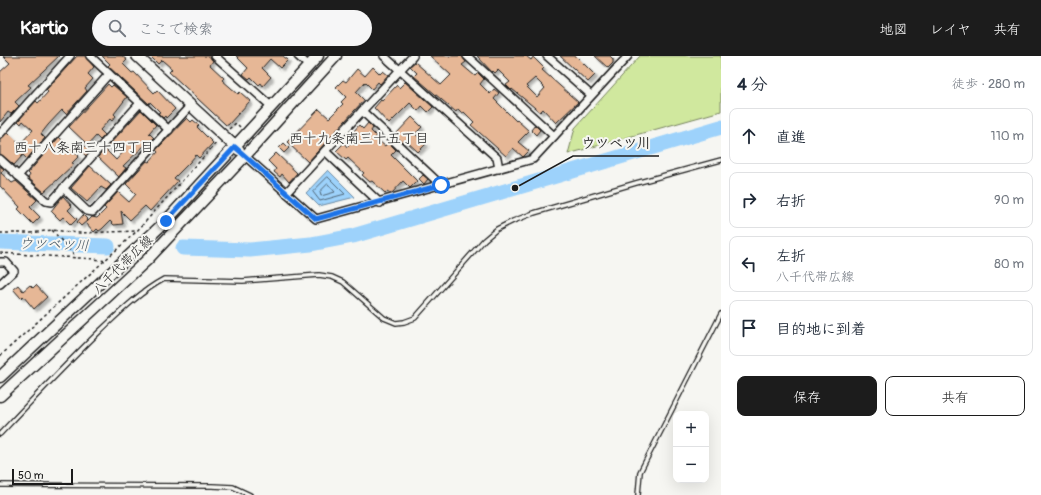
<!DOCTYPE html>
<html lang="ja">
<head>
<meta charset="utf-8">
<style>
  :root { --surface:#fff; --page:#f6f6f7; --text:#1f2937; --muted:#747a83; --line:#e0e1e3; --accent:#1c1c1c }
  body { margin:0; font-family:Pangolin,"Klee One",sans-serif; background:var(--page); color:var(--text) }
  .controls { position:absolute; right:12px; bottom:12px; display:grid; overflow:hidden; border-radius:8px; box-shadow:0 4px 16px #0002 }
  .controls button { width:36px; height:36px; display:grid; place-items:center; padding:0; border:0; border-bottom:1px solid var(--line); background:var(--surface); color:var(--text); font:20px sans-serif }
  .scale { position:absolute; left:12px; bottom:10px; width:61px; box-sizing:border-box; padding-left:4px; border:2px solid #1c1c1c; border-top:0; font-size:11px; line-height:14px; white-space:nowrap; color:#1c1c1c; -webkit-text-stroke:3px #f6f6f2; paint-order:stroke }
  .stop { position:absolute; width:12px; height:12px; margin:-9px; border:3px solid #1a73e8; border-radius:50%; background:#fff }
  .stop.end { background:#1a73e8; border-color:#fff; box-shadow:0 1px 4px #0008 }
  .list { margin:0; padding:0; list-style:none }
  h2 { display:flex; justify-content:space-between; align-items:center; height:52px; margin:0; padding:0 16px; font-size:17px }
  h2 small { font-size:13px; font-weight:400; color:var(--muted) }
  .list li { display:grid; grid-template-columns:26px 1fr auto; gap:12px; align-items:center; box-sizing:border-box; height:56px; margin:0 8px 8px; padding:0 8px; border:1px solid var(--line); border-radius:8px }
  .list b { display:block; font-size:15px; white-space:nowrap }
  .list p { margin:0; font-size:13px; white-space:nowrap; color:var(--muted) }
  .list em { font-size:13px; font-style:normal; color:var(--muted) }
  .actions { display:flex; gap:8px; padding:12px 16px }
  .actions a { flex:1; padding:9px 0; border:1px solid var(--accent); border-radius:8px; text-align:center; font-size:14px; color:var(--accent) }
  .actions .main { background:var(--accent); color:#fff }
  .icon { flex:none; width:22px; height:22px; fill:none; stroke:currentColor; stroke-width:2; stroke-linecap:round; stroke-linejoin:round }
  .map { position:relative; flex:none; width:721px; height:439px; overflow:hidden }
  header { display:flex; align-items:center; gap:24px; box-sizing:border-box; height:56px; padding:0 20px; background:var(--accent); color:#fff }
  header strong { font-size:19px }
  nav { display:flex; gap:22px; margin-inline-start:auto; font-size:14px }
  .search { width:280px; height:36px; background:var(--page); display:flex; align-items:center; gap:10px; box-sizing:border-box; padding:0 14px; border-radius:22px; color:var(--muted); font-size:15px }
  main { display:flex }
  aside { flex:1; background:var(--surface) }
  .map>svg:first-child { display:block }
  .green { fill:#d0e89e; stroke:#76825d }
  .water { fill:#9dd2fb; stroke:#6989a2 }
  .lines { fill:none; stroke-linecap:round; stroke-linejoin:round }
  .shore { stroke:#506575; stroke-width:1 }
  .river { stroke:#9dd2fb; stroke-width:15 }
  .building { fill:#e6b796; stroke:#1c1c1c; fill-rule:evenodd; filter:url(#shadow) }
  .lane-casing { stroke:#1c1c1c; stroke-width:6 }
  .street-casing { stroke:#1c1c1c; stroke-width:10 }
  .secondary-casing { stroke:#1c1c1c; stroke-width:13 }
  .path { stroke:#1c1c1c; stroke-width:1.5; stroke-dasharray:3 3; stroke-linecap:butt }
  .lane { stroke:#f6f6f2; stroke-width:3.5 }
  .street { stroke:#f6f6f2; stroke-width:7 }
  .secondary { stroke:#f6f6f2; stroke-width:10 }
  .route { stroke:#1a73e8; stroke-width:5 }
  .labels { text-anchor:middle; stroke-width:4; stroke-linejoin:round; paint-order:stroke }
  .street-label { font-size:13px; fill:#1c1c1c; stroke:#f6f6f2 }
  .neighbourhood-label { font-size:14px; fill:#1c1c1c; stroke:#f6f6f2 }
  .water-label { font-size:14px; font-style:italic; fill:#43535f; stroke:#f6f6f2 }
  .leader { fill:none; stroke:#1c1c1c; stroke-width:1.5 }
  .callout-dot { fill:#1c1c1c; stroke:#f6f6f2; stroke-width:1.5 }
  .callout-label { font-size:14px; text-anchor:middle; font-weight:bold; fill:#1c1c1c; stroke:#f6f6f2; stroke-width:4; stroke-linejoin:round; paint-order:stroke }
</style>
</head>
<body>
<header>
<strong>Kartio</strong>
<div class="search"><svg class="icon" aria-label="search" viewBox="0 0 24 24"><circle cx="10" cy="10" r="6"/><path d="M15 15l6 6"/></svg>ここで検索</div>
<nav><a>地図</a><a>レイヤ</a><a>共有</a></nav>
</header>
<main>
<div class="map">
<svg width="721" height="439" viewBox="0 0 721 439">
  <defs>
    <filter id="shadow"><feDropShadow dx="3" dy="3" stdDeviation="1" flood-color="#0004"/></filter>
  </defs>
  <rect width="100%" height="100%" fill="#f6f6f2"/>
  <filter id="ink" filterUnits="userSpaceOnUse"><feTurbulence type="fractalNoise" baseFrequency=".025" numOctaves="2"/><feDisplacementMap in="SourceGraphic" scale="8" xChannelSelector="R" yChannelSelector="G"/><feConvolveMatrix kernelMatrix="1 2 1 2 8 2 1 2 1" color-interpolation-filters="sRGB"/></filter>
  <g filter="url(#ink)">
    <polygon class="green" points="640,0 721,0 721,55 568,98 575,72"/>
    <polygon class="water" points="328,114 355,141 319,150 306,137"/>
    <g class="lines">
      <g class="shore">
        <polygon points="328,121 345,138 320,145 313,136"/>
        <polygon points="328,128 335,136 321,140 320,136"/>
      </g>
      <g class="river">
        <polyline points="0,186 108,190"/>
        <polyline points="183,192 250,194 311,188 353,180 721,71"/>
      </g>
    </g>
    <g class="building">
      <polygon points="3,0 59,0 28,29 31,31 15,46 19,50 11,58 8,56 0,66 0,16 10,7"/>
      <polygon points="77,0 85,0 94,11 88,18 93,23 85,32 87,35 66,58 62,54 48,69 41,78 45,82 27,103 23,99 14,109 0,98 0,84 8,76 20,88 33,74 23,65 21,68 18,65 36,45 38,47 48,36 46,34"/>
      <polygon points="102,0 122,0 127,4 123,8 132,17 134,16 154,37 157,34 175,53 166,62 165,60 163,62 158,57 160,56 150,46 149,48 108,10 110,8"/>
      <polygon points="150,0 209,0 213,5 210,9 224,22 222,24 238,38 240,36 250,45 228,69 226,69 169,16 172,13 162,4 158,8"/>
      <polygon points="236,0 283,0 288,4 280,12 270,3 262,12 271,21 263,30 261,27 259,29 251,21 249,23 243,18 248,12"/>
      <polygon points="430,0 462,0 466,6 462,9 475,20 478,17 484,23 480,28 490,38 494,33 499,37 494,43 516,65 517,64 529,75 518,86 529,95 523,101 513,92 506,100 471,69 474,66 464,56 462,57 458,53 456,56 414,20 417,17 410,10 415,6 441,29 451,19"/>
      <path d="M477,0h49l5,4 2,-3 11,11 -2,2 36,32 -22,21 -13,-14 -3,3 -28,-23 -1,1 -5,-5 4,-3 -12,-12 -3,3 -2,-2 -1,1zM535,22l10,10 -8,9 -11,-11z"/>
      <polygon points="560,0 576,0 595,19 588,26"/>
      <polygon points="595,0 610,0 613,3 613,7 608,12"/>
      <polygon points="373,11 380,18 383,15 388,19 380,28 378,26 372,33 365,26 356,36 364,44 308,106 287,86 319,53 329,62 343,48 341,46 346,41 336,31 343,24 346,26 357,13 365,20"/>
      <polygon points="405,26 433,51 428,56 422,50 418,55 410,47 389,68 374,52 381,44 382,45 397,29 399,32"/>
      <polygon points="108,28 111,31 113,29 127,41 114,58 116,60 112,65 110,63 100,74 105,79 100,84 96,80 88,89 69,71"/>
      <polygon points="141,54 156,69 149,77 154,82 149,87 148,86 123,110 126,112 119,121 98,101 105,93 116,104 124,95 116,87 109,93 107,91"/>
      <polygon points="412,61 422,71 415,78 426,88 418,96 405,84 403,87 395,79"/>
      <polygon points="187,62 191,66 193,64 199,69 197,71 213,87 199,102 196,99 189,107 174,122 178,125 150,155 145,150 130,164 121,155 123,168 114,169 110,165 102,173 99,175 97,173 94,176 86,167 92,161 97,162 106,153 104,151 118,136 129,146 136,138 126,128 147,105 149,106 158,96 156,94"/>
      <polygon points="368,67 373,72 371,75 377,81 375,82 385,90 388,86 396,94 391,99 417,125 410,132 403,125 392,137 390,137 387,135 385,137 372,125 370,126 362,119 364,117 348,102 346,104 336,95 344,87 347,91 356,82 353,76 359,69 363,73"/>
      <polygon points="535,69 540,74 536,79 531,74"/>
      <polygon points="59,81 79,100 72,107 74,108 44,136 28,122 30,119 28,117"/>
      <polygon points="284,87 289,92 284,97 279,92"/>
      <polygon points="83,88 90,95 86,100 79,93"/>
      <polygon points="276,97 297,117 289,126 282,118 280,121 274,116 276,113 268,105"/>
      <polygon points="0,110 4,113 1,117 12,127 16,125 37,144 30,151 40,161 33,168 18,153 20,151 0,130"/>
      <polygon points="90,110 111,129 106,134 101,131 87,146 71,132"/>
      <polygon points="423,119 428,123 424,128 419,123"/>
      <polygon points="63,140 72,150 68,154 77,163 71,169 63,161 60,164 51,155"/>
      <polygon points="83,159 88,164 81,170 77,166"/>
      <polygon points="18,229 23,235 30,229 33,232 36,229 47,241 34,253 23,240 21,242 13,233"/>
    </g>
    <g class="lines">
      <g class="lane-casing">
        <g id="lane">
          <path d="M0,378c33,-35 66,-70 100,-103 20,-19 40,-39 64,-52l79,2 76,-6 13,2 11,5 41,36 12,5 8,-1 11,-4 69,-78 13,-11 16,-8 21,-8 102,-30 85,-23"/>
          <polyline points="0,429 212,430 233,431 250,439"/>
          <polyline points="638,439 640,416 721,258"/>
        </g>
      </g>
      <g class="street-casing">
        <g id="street">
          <polyline points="90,0 169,74"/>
          <polyline points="215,0 272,51"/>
          <polyline points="298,0 309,10"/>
          <polyline points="384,0 497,102 499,113"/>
          <polyline points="467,0 554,80"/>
          <polyline points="547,0 591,39"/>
          <polyline points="362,55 441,129"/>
          <polyline points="0,78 70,0"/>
          <polyline points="325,95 380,147"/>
          <polyline points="245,100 316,163 533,103 628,0"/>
          <polyline points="0,103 46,145 51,146 140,47"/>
          <polyline points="18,120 109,18"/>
          <polyline points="63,132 87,155 93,156 190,50"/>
          <polyline points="286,137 413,0"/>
          <polyline points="0,206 6,206 14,215 0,228"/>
        </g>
      </g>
      <g class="secondary-casing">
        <g id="secondary">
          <polyline points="137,0 239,94"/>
          <polyline points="0,321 166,165 318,0"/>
          <polyline points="0,340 147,204 245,100 336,0"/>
        </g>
      </g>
      <g class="path">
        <polyline points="229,73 236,67 240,71"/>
        <polyline points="52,174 76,201"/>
        <polyline points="0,177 31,177 52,174 79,177 137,175"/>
        <polyline points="0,197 95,203 106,205"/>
        <polyline points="0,300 137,175 217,86"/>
      </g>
      <use href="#lane" class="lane"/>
      <use href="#street" class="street"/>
      <use href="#secondary" class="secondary"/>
    </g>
  </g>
  <g class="lines" filter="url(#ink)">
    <polyline class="route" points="166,165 235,91 316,163 441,129"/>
  </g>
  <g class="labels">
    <g class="street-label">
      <text transform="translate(122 208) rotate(-44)" y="5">八千代帯広線</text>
    </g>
    <g class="neighbourhood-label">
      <text x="359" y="87">西十九条南三十五丁目</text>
      <text x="84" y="96">西十八条南三十四丁目</text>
    </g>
    <g class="water-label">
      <text transform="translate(54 188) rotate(2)" y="5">ウツベツ川</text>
    </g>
  </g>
  <path class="leader" d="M515 132L573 100H659"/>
  <circle class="callout-dot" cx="515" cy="132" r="4"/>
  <g class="callout-label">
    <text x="616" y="92">ウツベツ川</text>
  </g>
</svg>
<div class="controls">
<button>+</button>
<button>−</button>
</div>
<div class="scale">50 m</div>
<div class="stop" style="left:441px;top:129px"></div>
<div class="stop end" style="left:166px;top:165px"></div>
</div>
<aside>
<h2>4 分<small>徒歩 · 280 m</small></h2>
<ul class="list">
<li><svg class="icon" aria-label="ahead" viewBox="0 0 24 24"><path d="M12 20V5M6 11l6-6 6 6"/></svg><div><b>直進</b></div><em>110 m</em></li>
<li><svg class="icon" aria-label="right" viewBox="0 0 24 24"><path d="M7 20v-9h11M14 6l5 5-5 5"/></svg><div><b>右折</b></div><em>90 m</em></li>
<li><svg class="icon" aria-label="left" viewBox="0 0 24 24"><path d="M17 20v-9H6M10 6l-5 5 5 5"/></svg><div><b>左折</b><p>八千代帯広線</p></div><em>80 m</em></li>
<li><svg class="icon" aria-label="arrive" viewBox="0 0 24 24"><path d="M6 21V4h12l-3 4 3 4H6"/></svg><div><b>目的地に到着</b></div></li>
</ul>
<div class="actions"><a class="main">保存</a><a>共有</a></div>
</aside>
</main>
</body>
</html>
